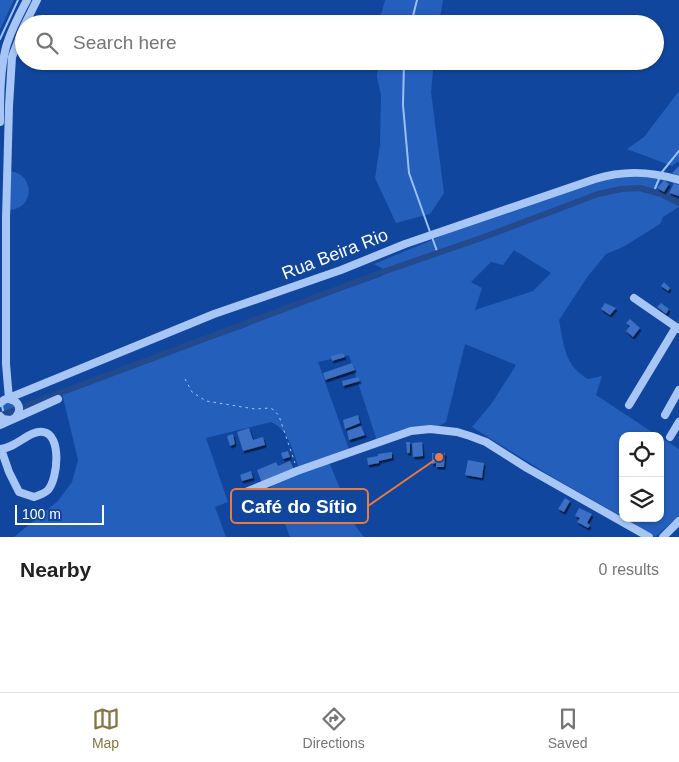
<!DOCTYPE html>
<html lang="en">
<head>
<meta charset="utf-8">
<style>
  :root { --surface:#fff; --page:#f6f6f6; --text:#222; --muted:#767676; --line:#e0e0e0; --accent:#857643 }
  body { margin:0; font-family:Arial,sans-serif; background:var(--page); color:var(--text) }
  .controls { position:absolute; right:15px; bottom:15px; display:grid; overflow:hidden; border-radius:10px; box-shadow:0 1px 4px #0004 }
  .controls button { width:45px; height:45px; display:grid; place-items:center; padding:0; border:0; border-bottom:1px solid var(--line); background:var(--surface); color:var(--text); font:25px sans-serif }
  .scale { position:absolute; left:15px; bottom:12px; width:89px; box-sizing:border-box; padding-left:5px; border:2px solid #fff; border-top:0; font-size:14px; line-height:18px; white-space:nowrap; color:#fff; -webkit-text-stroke:4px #11469e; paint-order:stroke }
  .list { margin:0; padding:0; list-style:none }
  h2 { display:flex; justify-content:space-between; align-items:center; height:65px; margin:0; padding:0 20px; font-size:21px }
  h2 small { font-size:16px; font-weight:400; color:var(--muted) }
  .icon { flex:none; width:28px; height:28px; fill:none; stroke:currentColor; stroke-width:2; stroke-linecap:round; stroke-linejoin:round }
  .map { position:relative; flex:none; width:679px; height:537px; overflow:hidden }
  .search { position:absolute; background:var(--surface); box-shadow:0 1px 4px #0004; left:15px; right:15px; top:15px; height:55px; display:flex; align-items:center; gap:12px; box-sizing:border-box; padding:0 18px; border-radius:28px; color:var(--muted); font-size:19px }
  .sheet { height:155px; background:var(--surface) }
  nav { display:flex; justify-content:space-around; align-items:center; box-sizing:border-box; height:70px; border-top:1px solid var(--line); background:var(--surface); font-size:14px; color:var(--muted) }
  nav a { display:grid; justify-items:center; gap:2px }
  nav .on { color:var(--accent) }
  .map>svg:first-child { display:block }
  .green { fill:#245fbc; fill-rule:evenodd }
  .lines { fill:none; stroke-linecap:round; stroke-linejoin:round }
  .stream { stroke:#99c0f8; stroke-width:2 }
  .canal { stroke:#224a8c; stroke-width:6 }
  .building { fill:#3a70c5; filter:url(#shadow) }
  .path { stroke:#a7c6f5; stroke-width:1; stroke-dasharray:2.5 4; stroke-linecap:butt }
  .minor { stroke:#a7c6f5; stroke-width:8 }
  .labels { text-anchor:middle; stroke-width:4.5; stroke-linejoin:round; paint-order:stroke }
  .street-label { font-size:18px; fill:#fff; stroke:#11469e }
  .leader { fill:none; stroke:#ed7a3d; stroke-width:2 }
  .callout-dot { fill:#ed7a3d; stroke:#11469e; stroke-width:2 }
  .callout { fill:#11469e; stroke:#ed7a3d; stroke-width:2 }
  .callout-label { font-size:19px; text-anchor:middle; font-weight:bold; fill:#fff }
</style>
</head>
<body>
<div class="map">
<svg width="679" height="537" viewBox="0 0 679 537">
  <defs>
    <filter id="shadow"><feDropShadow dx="1.5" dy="2.5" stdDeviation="0" flood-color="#0009"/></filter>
  </defs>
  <rect width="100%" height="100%" fill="#11469e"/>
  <g class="green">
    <polygon points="0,0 14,0 0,30"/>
    <polygon points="385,0 443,0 439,24 374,24 382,12"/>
    <polygon points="378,61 434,61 431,92 444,193 430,214 396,223 375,178 380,145 381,95 377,77"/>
    <polygon points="679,91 679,161 672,166 627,149 644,137"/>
    <path d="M10,171c25,3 25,37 0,39z"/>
    <path d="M622,175l40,3 -6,11c9,4 23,6 23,18l-16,10 -3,7 -37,23 -17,7 -18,22 -29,44c5,25 5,45 29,59l14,-3 -6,19 62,41h-35v81l-69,-39 -82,-51 20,-24 24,-38 -51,-21 -19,78 -13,7 -56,12 -28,-86 -31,7 32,90 -21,10 27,65 8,10h-74l-20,-52 30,-13c-6,-17 -10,-42 -29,-50l-65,16 22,64 -13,5 11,30h-212l44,-36 14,-19 6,-22 -16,-67 40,-13 97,-37 44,-15 38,-16 101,-36 1,-3 -2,-2 2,-2 -9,-5 75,-31 149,-54zM514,250l37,23 -18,18 -58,19 7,-22 -11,-6 20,-20 12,3z"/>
    <circle cx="8" cy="410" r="7"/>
    <polygon points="660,437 679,449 679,516 655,537 625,518 660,518"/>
  </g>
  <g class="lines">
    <g class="stream">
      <polyline points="411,24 417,0"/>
      <polyline points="0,39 18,0"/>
      <polyline points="404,61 403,105 409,173 430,232"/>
      <polyline points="662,172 679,151"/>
      <polyline points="654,191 659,179"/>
      <polyline points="432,237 438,254"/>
      <polyline points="2,406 4,414"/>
    </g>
    <polyline class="canal" points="4,414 380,273 484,237 598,194 621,189 640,188 661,194 679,203"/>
  </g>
  <g class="building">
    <polygon points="679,166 679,177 672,173"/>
    <polygon points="664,180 669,184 664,192 657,188"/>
    <polygon points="674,183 679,185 679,196 669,193"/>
    <polygon points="664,282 670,288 668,291 661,286"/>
    <polygon points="605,303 616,308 610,315 601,309"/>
    <polygon points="661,303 669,309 666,314 657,307"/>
    <polygon points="630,319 640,328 633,337 626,331 630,326 626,323"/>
    <polygon points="343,353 345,357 332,361 331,356"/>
    <polygon points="352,363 355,370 325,380 323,373"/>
    <polygon points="358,377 360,381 343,386 342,381"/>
    <polygon points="358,415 360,423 345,429 343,420"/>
    <polygon points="361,426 365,435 349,440 347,431"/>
    <polygon points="249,428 253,440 263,437 265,445 243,451 237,432"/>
    <polygon points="233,434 235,444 230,446 227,436"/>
    <polygon points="406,442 410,442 410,453 407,453"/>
    <polygon points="422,442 423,456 413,457 412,443"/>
    <polygon points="288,451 290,457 283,459 281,453"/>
    <polygon points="392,452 392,458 379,461 379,463 368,465 367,458 378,456 378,454"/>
    <polygon points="432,453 445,453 444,467 436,467 436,463 432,464"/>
    <polygon points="468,460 484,463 482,478 465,475"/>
    <polygon points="290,461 294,469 262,483 257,470 276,462 278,466"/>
    <polygon points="251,471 253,478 242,481 240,475"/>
    <polygon points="565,498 570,501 564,512 558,509"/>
    <polygon points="579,508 592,514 587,523 590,525 588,528 577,522 580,518 575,516"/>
  </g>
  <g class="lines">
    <polyline class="path" points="185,379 192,392 206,401 255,409 270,408 274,410 279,416 295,463"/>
    <g class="minor">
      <polyline points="25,24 37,0"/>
      <path d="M0,122c0,-25 0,-51 6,-75 5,-17 13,-32 21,-47"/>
      <polyline points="634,298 679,329"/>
      <polyline points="9,399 6,364 6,218 9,106 12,57 24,26"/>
      <path d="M9,399c10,2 13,10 7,18"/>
      <path d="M0,403l4,-3 210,-86 127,-44 64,-26 190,-65c29,-9 55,-8 84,1"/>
      <polyline points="629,405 676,327"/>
      <polyline points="665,415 679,390"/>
      <polyline points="0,416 3,419 9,420"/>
      <polyline points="0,425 58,399"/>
      <polyline points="670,437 679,422"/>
      <path d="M0,449c17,-1 29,-19 43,-17 19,2 15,47 5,58 -4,4 -9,5 -14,7l-15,-5 -10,-20 -8,-23"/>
      <polyline points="236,496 297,471 411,431 430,429 457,432 470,436 486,442 527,468 649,537"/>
      <polyline points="663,537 679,521"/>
    </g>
  </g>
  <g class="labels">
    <g class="street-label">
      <text transform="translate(335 254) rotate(-21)" y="6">Rua Beira Rio</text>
    </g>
  </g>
  <path class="leader" d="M439 457L368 506"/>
  <circle class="callout-dot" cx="439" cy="457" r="5"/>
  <rect class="callout" x="231" y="489" width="137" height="34" rx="5"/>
  <g class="callout-label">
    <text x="299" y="513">Café do Sítio</text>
  </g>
</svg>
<div class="controls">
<button><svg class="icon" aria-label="locate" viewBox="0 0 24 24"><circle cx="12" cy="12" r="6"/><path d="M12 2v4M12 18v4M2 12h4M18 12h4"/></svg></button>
<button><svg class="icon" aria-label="layers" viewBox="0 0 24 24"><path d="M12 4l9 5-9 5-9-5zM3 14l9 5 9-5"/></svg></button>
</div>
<div class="scale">100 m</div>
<div class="search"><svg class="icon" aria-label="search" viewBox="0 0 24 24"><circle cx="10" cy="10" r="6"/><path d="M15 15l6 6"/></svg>Search here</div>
</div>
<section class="sheet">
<h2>Nearby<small>0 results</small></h2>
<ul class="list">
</ul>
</section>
<nav>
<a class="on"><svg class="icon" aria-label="map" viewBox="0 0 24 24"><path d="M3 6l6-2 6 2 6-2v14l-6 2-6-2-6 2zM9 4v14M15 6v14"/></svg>Map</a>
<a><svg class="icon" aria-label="directions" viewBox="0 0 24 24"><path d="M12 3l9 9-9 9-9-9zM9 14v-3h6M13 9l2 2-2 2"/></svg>Directions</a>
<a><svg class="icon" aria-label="saved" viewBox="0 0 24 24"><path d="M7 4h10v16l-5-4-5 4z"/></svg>Saved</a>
</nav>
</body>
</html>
